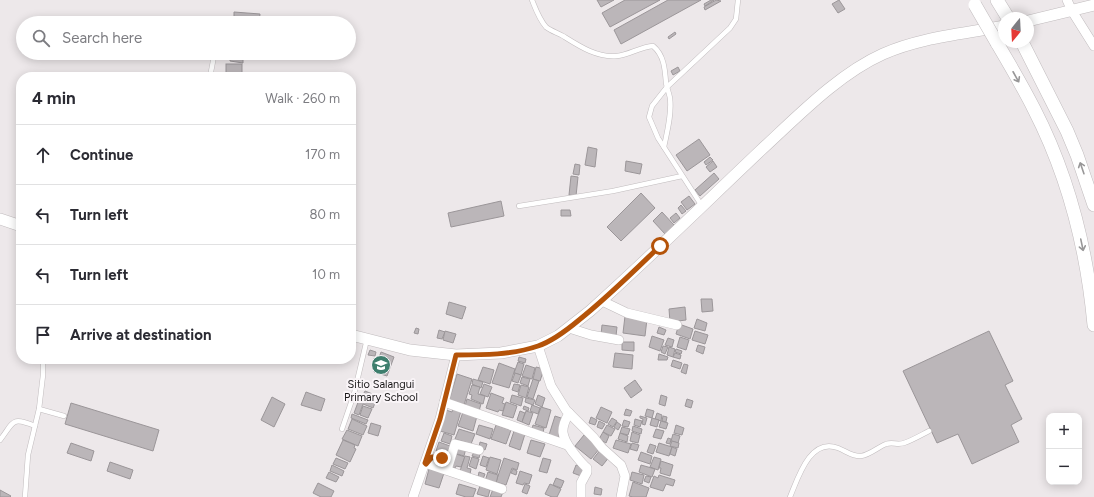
<!DOCTYPE html>
<html lang="en">
<head>
<meta charset="utf-8">
<style>
  :root { --surface:#fff; --page:#f7f7f7; --text:#2b2b33; --muted:#7c7c81; --line:#e1e1e2 }
  body { margin:0; font-family:Figtree,sans-serif; background:var(--page); color:var(--text) }
  .controls { position:absolute; right:12px; bottom:12px; display:grid; overflow:hidden; border-radius:8px; box-shadow:0 2px 10px #0003 }
  .controls button { width:36px; height:36px; display:grid; place-items:center; padding:0; border:0; border-bottom:1px solid var(--line); background:var(--surface); color:var(--text); font:20px sans-serif }
  .compass { position:absolute; left:998px; top:12px; width:36px; height:36px; border-radius:50%; background:var(--surface); box-shadow:0 2px 10px #0003; rotate:198deg }
  .stop { position:absolute; width:12px; height:12px; margin:-9px; border:3px solid #b45309; border-radius:50%; background:#fff }
  .stop.end { background:#b45309; border-color:#fff; box-shadow:0 1px 4px #0008 }
  .list { margin:0; padding:0; list-style:none }
  h2 { display:flex; justify-content:space-between; align-items:center; height:52px; margin:0; padding:0 16px; font-size:17px }
  h2 small { font-size:13px; font-weight:400; color:var(--muted) }
  .list li { display:grid; grid-template-columns:26px 1fr auto; gap:12px; align-items:center; box-sizing:border-box; height:60px; padding:0 16px; border-top:1px solid var(--line) }
  .list b { display:block; font-size:15px; white-space:nowrap }
  .list em { font-size:13px; font-style:normal; color:var(--muted) }
  .icon { flex:none; width:22px; height:22px; fill:none; stroke:currentColor; stroke-width:2; stroke-linecap:round; stroke-linejoin:round }
  .map { position:relative; flex:none; width:1094px; height:497px; overflow:hidden }
  .search { position:absolute; background:var(--surface); box-shadow:0 2px 10px #0003; left:16px; top:16px; width:340px; height:44px; display:flex; align-items:center; gap:10px; box-sizing:border-box; padding:0 14px; border-radius:22px; color:var(--muted); font-size:15px }
  .panel { position:absolute; background:var(--surface); box-shadow:0 2px 10px #0003; left:16px; top:72px; width:340px; height:292px; border-radius:16px }
  .map>svg:first-child { display:block }
  .building { fill:#bbb6b9; stroke:#9b9699 }
  .lines { fill:none; stroke-linecap:round; stroke-linejoin:round }
  .service-casing { stroke:#c1bcbe; stroke-width:5.5 }
  .minor-casing { stroke:#c1bcbe; stroke-width:10 }
  .tertiary-casing { stroke:#c1bcbe; stroke-width:12 }
  .secondary-casing { stroke:#c1bcbe; stroke-width:14 }
  .service { stroke:#fff; stroke-width:4.5 }
  .minor { stroke:#fff; stroke-width:9 }
  .tertiary { stroke:#fff; stroke-width:11 }
  .secondary { stroke:#fff; stroke-width:13 }
  .secondary-bridge-casing { stroke:#c1bcbe; stroke-width:14; stroke-linecap:butt }
  .secondary-bridge { stroke:#fff; stroke-width:13 }
  .oneway { stroke:#989798 }
  .route { stroke:#b45309; stroke-width:5 }
  .labels { text-anchor:middle; stroke-width:4; stroke-linejoin:round; paint-order:stroke }
  .poi-label { font-size:11px; fill:#1a1819; stroke:#faf5f8 }
</style>
</head>
<body>
<div class="map">
<svg width="1094" height="497" viewBox="0 0 1094 497">
  <rect width="100%" height="100%" fill="#ede8ea"/>
  <g class="building">
    <polygon points="597,0 614,0 601,7"/>
    <polygon points="625,0 660,0 610,27 602,13"/>
    <polygon points="668,0 701,0 621,44 614,30"/>
    <polygon points="711,0 714,0 705,6 704,4"/>
    <polygon points="716,0 721,1 705,10 704,7"/>
    <polygon points="839,0 845,9 838,13 832,4"/>
    <polygon points="234,12 260,14 259,23 234,23"/>
    <polygon points="675,32 676,34 669,39 668,37"/>
    <polygon points="230,56 243,58 243,63 230,61"/>
    <rect x="226" y="64" width="16" height="13"/>
    <polygon points="678,67 680,71 673,75 671,71"/>
    <polygon points="699,139 710,155 687,171 676,155"/>
    <polygon points="588,147 597,149 595,167 585,165"/>
    <polygon points="710,157 713,160 706,165 704,162"/>
    <polygon points="626,161 642,164 640,174 625,171"/>
    <polygon points="713,161 717,167 710,172 706,167"/>
    <polygon points="575,164 580,165 579,175 573,174"/>
    <polygon points="714,173 719,179 700,196 695,190"/>
    <polygon points="571,176 578,177 576,196 569,195"/>
    <polygon points="641,193 655,208 621,241 607,227"/>
    <polygon points="689,196 695,204 687,210 681,202"/>
    <polygon points="501,201 504,216 451,227 448,213"/>
    <polygon points="681,205 686,211 682,214 678,208"/>
    <polygon points="561,210 570,210 571,216 561,216"/>
    <polygon points="662,212 674,225 665,234 653,221"/>
    <polygon points="676,213 680,218 674,223 670,218"/>
    <polygon points="701,299 712,299 713,311 702,312"/>
    <polygon points="449,302 466,307 462,319 446,314"/>
    <polygon points="685,307 686,320 670,322 669,309"/>
    <polygon points="625,316 647,319 645,336 623,333"/>
    <polygon points="697,319 707,323 705,331 694,328"/>
    <polygon points="679,324 693,329 690,339 676,334"/>
    <polygon points="602,325 617,327 616,336 601,335"/>
    <polygon points="659,327 666,330 664,335 657,333"/>
    <polygon points="416,328 419,329 418,334 414,333"/>
    <polygon points="439,330 445,332 442,339 437,338"/>
    <polygon points="445,331 456,334 453,343 443,340"/>
    <polygon points="695,331 708,335 705,344 692,340"/>
    <polygon points="989,331 1013,381 1005,385 1022,419 1011,425 1019,442 972,464 958,434 937,443 903,371"/>
    <polygon points="652,336 664,340 660,351 649,347"/>
    <polygon points="680,337 689,340 686,350 677,347"/>
    <polygon points="668,338 674,340 672,347 665,345"/>
    <polygon points="622,342 634,342 634,351 622,350"/>
    <polygon points="698,345 705,347 703,354 696,351"/>
    <polygon points="663,346 668,347 665,354 661,352"/>
    <polygon points="669,347 675,349 673,357 667,355"/>
    <polygon points="676,349 682,351 681,354 675,352"/>
    <polygon points="370,350 376,352 375,356 368,355"/>
    <polygon points="381,352 394,357 387,376 374,372"/>
    <polygon points="615,353 633,355 632,369 613,367"/>
    <polygon points="675,353 681,355 680,359 673,357"/>
    <polygon points="659,354 668,357 667,360 658,360"/>
    <polygon points="519,357 526,359 525,363 518,361"/>
    <polygon points="673,360 682,363 680,369 671,366"/>
    <polygon points="518,362 524,364 521,375 514,373"/>
    <polygon points="499,363 515,369 509,388 492,383"/>
    <polygon points="684,364 688,365 686,374 681,372"/>
    <polygon points="526,365 535,368 532,379 522,376"/>
    <polygon points="483,367 494,370 490,384 478,380"/>
    <polygon points="536,367 544,369 540,381 533,379"/>
    <polygon points="515,373 521,375 518,383 512,381"/>
    <polygon points="457,374 472,379 464,405 449,401"/>
    <polygon points="522,377 530,379 528,386 520,383"/>
    <polygon points="473,379 483,382 481,388 472,384"/>
    <polygon points="533,379 539,381 533,399 527,397"/>
    <polygon points="635,380 642,390 631,398 624,388"/>
    <polygon points="484,384 492,387 488,397 480,394"/>
    <polygon points="514,384 520,385 518,392 512,390"/>
    <polygon points="472,385 480,387 478,394 485,396 483,404 471,399 472,395 469,394"/>
    <polygon points="521,385 529,387 526,398 518,395"/>
    <polygon points="365,391 375,395 373,401 362,397"/>
    <polygon points="306,392 325,399 321,411 301,405"/>
    <polygon points="491,393 504,398 502,403 505,404 503,411 499,410 498,412 486,408"/>
    <polygon points="512,395 523,398 521,406 510,402"/>
    <polygon points="538,395 545,398 542,407 535,404"/>
    <polygon points="661,395 667,397 665,406 659,404"/>
    <polygon points="272,397 285,404 274,427 261,420"/>
    <polygon points="360,397 375,403 373,408 363,404 359,415 354,413"/>
    <polygon points="526,398 535,400 533,405 525,402"/>
    <polygon points="467,399 481,404 479,411 465,406"/>
    <polygon points="687,399 693,401 691,408 685,406"/>
    <polygon points="506,402 517,406 513,418 502,415"/>
    <polygon points="71,403 159,430 153,451 65,424"/>
    <polygon points="532,405 540,408 538,414 530,411"/>
    <polygon points="363,406 372,409 368,418 360,415"/>
    <polygon points="524,406 529,408 528,411 523,409"/>
    <polygon points="541,407 551,410 546,428 535,424"/>
    <polygon points="601,407 612,412 607,423 596,418"/>
    <polygon points="453,408 461,411 454,435 440,431 446,410 452,412"/>
    <polygon points="626,409 632,411 630,416 624,415"/>
    <polygon points="647,409 654,411 652,418 645,416"/>
    <polygon points="520,411 525,413 522,422 517,420"/>
    <polygon points="526,411 533,413 529,425 522,422"/>
    <polygon points="463,412 477,416 473,431 458,426"/>
    <polygon points="657,413 662,415 661,421 655,419"/>
    <polygon points="352,414 368,420 366,424 351,418"/>
    <polygon points="555,416 564,419 558,438 549,435"/>
    <polygon points="640,416 647,418 645,425 642,424 643,419 640,418"/>
    <polygon points="663,416 667,417 666,422 662,421"/>
    <polygon points="591,417 597,420 595,425 589,423"/>
    <polygon points="612,418 617,421 613,427 608,424"/>
    <polygon points="652,418 659,420 657,427 650,425"/>
    <polygon points="352,419 367,426 363,435 348,429"/>
    <polygon points="635,419 642,421 640,427 634,425"/>
    <polygon points="624,420 630,422 628,427 622,426"/>
    <polygon points="599,421 605,424 602,429 597,427"/>
    <polygon points="661,421 668,423 666,429 659,427"/>
    <polygon points="617,422 621,425 618,430 614,427"/>
    <polygon points="371,423 381,426 378,436 368,433"/>
    <polygon points="479,425 493,429 490,439 476,434"/>
    <polygon points="496,425 511,430 506,444 491,439"/>
    <polygon points="533,425 544,428 543,433 532,429"/>
    <polygon points="607,425 615,429 611,436 603,432"/>
    <polygon points="676,425 684,428 682,435 674,433"/>
    <polygon points="633,426 642,429 641,434 632,431"/>
    <polygon points="622,427 630,429 628,435 620,433"/>
    <polygon points="459,429 475,434 471,444 455,439"/>
    <polygon points="656,429 664,431 661,439 653,437"/>
    <polygon points="347,430 362,436 358,446 342,439"/>
    <polygon points="514,431 525,434 520,450 509,446"/>
    <polygon points="603,432 609,436 606,443 599,439"/>
    <polygon points="632,432 640,435 638,443 630,441"/>
    <polygon points="444,433 452,436 450,444 441,441"/>
    <polygon points="620,433 628,436 627,442 618,439"/>
    <polygon points="673,434 680,436 678,443 671,441"/>
    <polygon points="584,435 600,448 591,459 575,446"/>
    <polygon points="668,438 671,439 670,444 666,443"/>
    <polygon points="343,440 355,445 354,448 356,449 350,462 336,455"/>
    <polygon points="531,440 545,444 540,457 527,453"/>
    <polygon points="616,440 631,444 628,453 613,448"/>
    <polygon points="672,441 679,443 678,448 670,446"/>
    <polygon points="439,442 450,446 447,455 436,451"/>
    <polygon points="480,442 487,444 485,450 479,447"/>
    <polygon points="71,443 94,451 91,461 67,453"/>
    <polygon points="632,443 639,445 637,451 630,449"/>
    <polygon points="659,443 672,447 669,456 656,452"/>
    <polygon points="650,444 656,446 653,454 647,452"/>
    <polygon points="456,445 466,448 464,456 454,453"/>
    <polygon points="672,447 677,449 675,456 670,454"/>
    <polygon points="601,449 610,456 602,466 593,459"/>
    <polygon points="474,452 480,454 479,458 472,456"/>
    <polygon points="641,452 652,456 650,464 638,460"/>
    <polygon points="453,453 465,457 461,467 456,466 455,468 449,466"/>
    <polygon points="465,456 470,457 467,468 471,469 470,474 460,471"/>
    <polygon points="483,456 489,458 486,467 480,465"/>
    <polygon points="472,457 479,459 476,469 469,466"/>
    <polygon points="490,457 501,460 497,474 486,470"/>
    <polygon points="654,457 661,459 658,470 650,467"/>
    <polygon points="336,458 348,463 345,469 333,464"/>
    <polygon points="504,458 519,463 517,470 512,468 506,485 496,482"/>
    <polygon points="543,458 551,460 547,473 539,471"/>
    <polygon points="661,461 673,465 670,476 660,473 661,468 659,468"/>
    <polygon points="110,462 133,470 130,479 107,471"/>
    <polygon points="332,465 344,471 342,476 330,471"/>
    <polygon points="576,465 584,468 581,476 573,473"/>
    <polygon points="641,465 655,469 652,477 639,472"/>
    <polygon points="429,469 444,473 439,488 425,484"/>
    <polygon points="513,469 517,471 516,475 511,473"/>
    <polygon points="520,471 532,475 529,484 524,483 523,485 516,483"/>
    <polygon points="329,472 339,477 336,482 326,478"/>
    <polygon points="479,472 485,474 483,479 478,477"/>
    <polygon points="488,472 498,475 496,484 485,481"/>
    <polygon points="632,472 644,475 642,484 630,480"/>
    <polygon points="659,475 675,480 673,486 666,484 663,491 650,487 654,476 658,478"/>
    <polygon points="646,476 651,477 649,483 644,481"/>
    <polygon points="556,478 564,481 561,488 553,485"/>
    <polygon points="633,482 649,488 646,497 633,497 629,496"/>
    <polygon points="318,483 334,491 331,497 321,497 313,493"/>
    <polygon points="459,484 476,489 473,497 466,497 456,494"/>
    <polygon points="525,484 530,486 527,494 522,492"/>
    <polygon points="550,484 561,489 557,497 552,497 545,494"/>
    <polygon points="480,486 490,490 488,497 477,494"/>
    <polygon points="595,487 602,489 601,495 594,494"/>
    <polygon points="493,489 503,492 501,497 490,497"/>
    <polygon points="0,490 11,496 10,497 0,497"/>
  </g>
  <g class="lines">
    <g class="service-casing">
      <g id="service">
        <path d="M532,0c4,10 7,19 14,27 5,4 12,6 17,9 16,10 34,22 54,20 12,-1 23,-9 36,-10 11,9 12,23 13,37 1,5 3,10 4,15 2,16 -3,34 -6,49"/>
        <polyline points="210,77 214,56"/>
        <polyline points="519,206 613,191 682,176"/>
        <polyline points="702,206 658,138 649,117 652,106 667,87 730,28 736,19 738,0"/>
        <polyline points="39,409 64,416"/>
        <polyline points="342,429 354,394 367,339"/>
        <path d="M0,440c14,-18 11,-24 35,-14"/>
        <path d="M428,461c6,-7 13,-3 21,2"/>
        <polyline points="25,497 28,455 39,409 43,375 43,359"/>
        <path d="M790,497c8,-19 20,-60 48,-49 8,3 15,9 23,8 9,-1 17,-9 25,-12 6,-2 12,1 18,-1 9,-3 17,-8 25,-12"/>
      </g>
    </g>
    <g class="minor-casing">
      <g id="minor">
        <polyline points="1067,0 1072,11 1094,46"/>
        <polyline points="602,301 627,313 677,325"/>
        <polyline points="569,328 591,335 619,340"/>
        <polyline points="538,346 551,386 566,410 594,438 602,448 621,465 625,476 621,497"/>
        <polyline points="444,402 567,445"/>
        <path d="M569,413c-9,16 -8,23 3,38 5,6 9,12 15,17v4l-6,11v14"/>
        <polyline points="425,463 502,489"/>
        <polyline points="447,470 455,444 479,450"/>
        <polyline points="413,497 440,419 456,355"/>
      </g>
    </g>
    <g class="tertiary-casing">
      <g id="tertiary">
        <polyline points="1028,21 1094,5"/>
        <polyline points="0,219 21,226"/>
        <path d="M351,335l59,15 46,5 45,-2 37,-7 20,-10 32,-25c58,-52 113,-106 170,-160 36,-33 78,-77 123,-97 38,-17 81,-20 121,-28"/>
      </g>
    </g>
    <g class="secondary-casing">
      <g id="secondary">
        <polyline points="997,0 1008,18"/>
        <polyline points="1022,42 1067,131 1077,155 1094,205"/>
        <path d="M997,43c13,22 26,44 37,66 35,68 53,141 60,216"/>
      </g>
    </g>
    <use href="#service" class="service"/>
    <use href="#minor" class="minor"/>
    <use href="#tertiary" class="tertiary"/>
    <use href="#secondary" class="secondary"/>
    <g class="secondary-bridge-casing">
      <polyline id="secondary-bridge" points="975,5 997,43"/>
    </g>
    <use href="#secondary-bridge" class="secondary-bridge"/>
  </g>
  <defs><path id="oneway-shaft" d="M-6 0H5M1.5-3L5.5 0L1.5 3" fill="none" stroke-width="1.6" stroke-linecap="round" stroke-linejoin="round"/></defs>
  <g class="oneway">
    <use href="#oneway-shaft" transform="translate(1016 77) rotate(61)"/>
    <use href="#oneway-shaft" transform="translate(1082 168) rotate(-109)"/>
    <use href="#oneway-shaft" transform="translate(1082 245) rotate(78)"/>
  </g>
  <g class="lines">
    <path class="route" d="M442,458l-10,-1 -6,7 -1,-1 15,-44 16,-64c27,0 56,0 82,-9 15,-5 29,-16 41,-26 29,-23 55,-49 81,-74"/>
  </g>
  <defs>
    <g id="school-disc" transform="scale(1)"><circle r="9.5" fill="#3e7e6d" stroke="#faf5f8"/><path d="M0-5L7-2L0 1L-7-2ZM-4 1L0 2.5L4 1V4Q0 6-4 4Z" fill="#fff"/></g>
  </defs>
  <g fill-rule="evenodd">
    <use href="#school-disc" x="381" y="365"/>
  </g>
  <g class="labels">
    <g class="poi-label">
      <text x="381" y="388">Sitio Salangui<tspan x="381" dy="13">Primary School</tspan></text>
    </g>
  </g>
</svg>
<div class="controls">
<button>+</button>
<button>−</button>
</div>
<svg class="compass" viewBox="-18 -18 36 36"><path d="M0-13l5 13h-10z" fill="#e53935"/><path d="M0 13l5-13h-10z" fill="#7c7c81"/></svg>
<div class="stop" style="left:660px;top:246px"></div>
<div class="stop end" style="left:442px;top:458px"></div>
<div class="search"><svg class="icon" aria-label="search" viewBox="0 0 24 24"><circle cx="10" cy="10" r="6"/><path d="M15 15l6 6"/></svg>Search here</div>
<section class="panel">
<h2>4 min<small>Walk · 260 m</small></h2>
<ul class="list">
<li><svg class="icon" aria-label="ahead" viewBox="0 0 24 24"><path d="M12 20V5M6 11l6-6 6 6"/></svg><div><b>Continue</b></div><em>170 m</em></li>
<li><svg class="icon" aria-label="left" viewBox="0 0 24 24"><path d="M17 20v-9H6M10 6l-5 5 5 5"/></svg><div><b>Turn left</b></div><em>80 m</em></li>
<li><svg class="icon" aria-label="left" viewBox="0 0 24 24"><path d="M17 20v-9H6M10 6l-5 5 5 5"/></svg><div><b>Turn left</b></div><em>10 m</em></li>
<li><svg class="icon" aria-label="arrive" viewBox="0 0 24 24"><path d="M6 21V4h12l-3 4 3 4H6"/></svg><div><b>Arrive at destination</b></div></li>
</ul>
</section>
</div>
</body>
</html>
